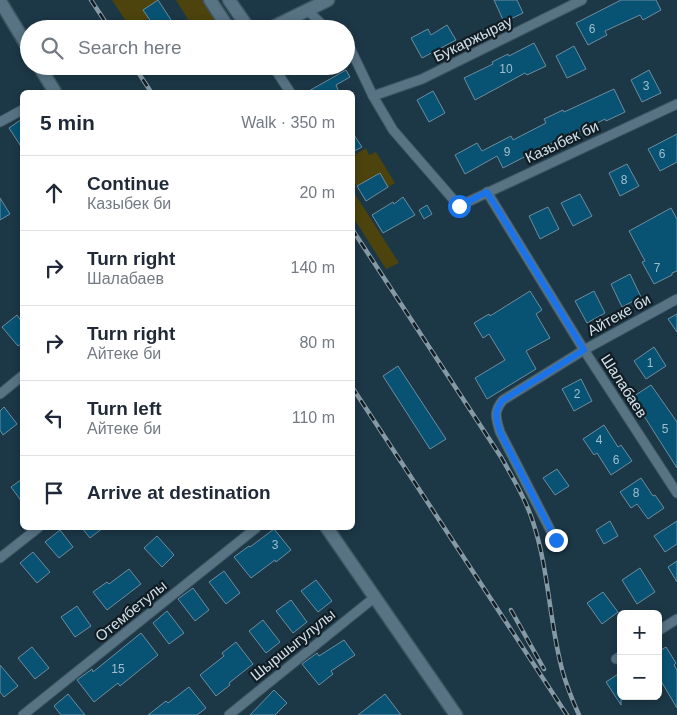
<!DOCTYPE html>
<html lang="en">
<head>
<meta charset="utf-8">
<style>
  :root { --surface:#fff; --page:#f6f6f7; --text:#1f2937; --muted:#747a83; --line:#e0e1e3 }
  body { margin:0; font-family:Helvetica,sans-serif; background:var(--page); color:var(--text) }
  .controls { position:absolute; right:15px; bottom:15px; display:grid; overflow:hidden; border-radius:8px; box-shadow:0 2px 8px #0003 }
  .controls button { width:45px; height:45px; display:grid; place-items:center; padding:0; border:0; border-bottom:1px solid var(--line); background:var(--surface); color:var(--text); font:25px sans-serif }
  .stop { position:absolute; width:15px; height:15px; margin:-11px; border:4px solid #1a73e8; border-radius:50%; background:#fff }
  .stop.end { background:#1a73e8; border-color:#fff; box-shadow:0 1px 5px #0008 }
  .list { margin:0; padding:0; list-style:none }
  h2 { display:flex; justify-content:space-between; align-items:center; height:65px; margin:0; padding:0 20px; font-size:21px }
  h2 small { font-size:16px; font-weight:400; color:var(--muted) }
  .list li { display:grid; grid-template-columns:32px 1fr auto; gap:15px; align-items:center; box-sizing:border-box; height:75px; padding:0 20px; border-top:1px solid var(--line) }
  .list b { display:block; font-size:19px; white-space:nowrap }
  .list p { margin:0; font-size:16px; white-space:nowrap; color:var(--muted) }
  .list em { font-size:16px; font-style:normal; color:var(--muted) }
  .icon { flex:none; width:28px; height:28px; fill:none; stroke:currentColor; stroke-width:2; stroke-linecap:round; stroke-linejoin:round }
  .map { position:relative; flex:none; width:677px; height:715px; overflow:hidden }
  .search { position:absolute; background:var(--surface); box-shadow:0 2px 8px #0003; left:20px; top:20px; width:335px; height:55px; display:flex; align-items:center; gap:12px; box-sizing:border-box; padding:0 18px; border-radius:28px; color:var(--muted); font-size:19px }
  .panel { position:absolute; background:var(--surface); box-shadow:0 2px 8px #0003; left:20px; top:90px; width:335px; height:440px; border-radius:8px }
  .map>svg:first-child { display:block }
  .green { fill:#4c440c }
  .building { fill:#085374; stroke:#6f8c9e }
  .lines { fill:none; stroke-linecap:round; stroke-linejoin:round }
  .street-casing { stroke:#3d5561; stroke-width:11 }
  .secondary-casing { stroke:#3d5561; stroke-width:15 }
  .street { stroke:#577384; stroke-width:9 }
  .secondary { stroke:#577384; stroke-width:12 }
  .rail-casing { stroke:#869aa6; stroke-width:4.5 }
  .rail { stroke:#111d23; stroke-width:2.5; stroke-dasharray:8; stroke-linecap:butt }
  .route { stroke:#1a73e8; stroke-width:6 }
  .labels { text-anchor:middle; stroke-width:4.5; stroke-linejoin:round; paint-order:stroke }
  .number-label { font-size:12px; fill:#a0becd }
  .street-label { font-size:15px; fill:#d2e1eb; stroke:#111d23 }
</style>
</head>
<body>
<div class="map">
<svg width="677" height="715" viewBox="0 0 677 715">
  <rect width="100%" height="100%" fill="#1c3746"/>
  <g class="green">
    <polygon points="112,0 158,0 143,10 149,18 136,26 137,29 131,29"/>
    <polygon points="176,0 204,0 223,29 194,29"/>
    <polygon points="366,148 369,155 376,152 395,183 388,187 380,173 357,186 353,179 353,156"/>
    <polygon points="352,191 353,191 399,263 386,269 353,217"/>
  </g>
  <g class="building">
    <polygon points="158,0 177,29 156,29 143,10"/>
    <polygon points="494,0 517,0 523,13 504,22"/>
    <polygon points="621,0 656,0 661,10 643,20 640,15 605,31 607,35 588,45 576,23"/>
    <polygon points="447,25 456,40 422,58 411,38 428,29 431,35"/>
    <polygon points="534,43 546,66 527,75 525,73 475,100 464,78 493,64 492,62 508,54 509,56"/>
    <polygon points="574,46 586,69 567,78 556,56"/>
    <polygon points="346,70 350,77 336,85 339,92 307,92"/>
    <polygon points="649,70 661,93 642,102 631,80"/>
    <polygon points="614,89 625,112 606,121 605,119 580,132 579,130 549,145 551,149 532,159 530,154 503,168 497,156 465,174 455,155 477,143 482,151 511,136 513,140 546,123 544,119 563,110 564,112"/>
    <polygon points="433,91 445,113 429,122 417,100"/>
    <polygon points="22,119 22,148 9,128"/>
    <polygon points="352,132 362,147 352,152"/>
    <polygon points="677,134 677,162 660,171 648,149"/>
    <polygon points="627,164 639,186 620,196 609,173"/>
    <polygon points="380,173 388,187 366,201 357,186"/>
    <polygon points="580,194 592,216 573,226 561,203"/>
    <polygon points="403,197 415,215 383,233 372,215 393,202 394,204"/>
    <polygon points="0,198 10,214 0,220"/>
    <polygon points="427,205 432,214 424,219 419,210"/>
    <polygon points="548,207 559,229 540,239 529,216"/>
    <polygon points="671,208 677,219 677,271 672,273 672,275 654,284 642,262 645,261 629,231"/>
    <polygon points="630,274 641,297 622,307 611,284"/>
    <polygon points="530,291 542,310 536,314 550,338 526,351 536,369 487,399 475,378 505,360 489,334 483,338 474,323 489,314 490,316"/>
    <polygon points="594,291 605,313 587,323 575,301"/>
    <polygon points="677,314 677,332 668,319"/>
    <polygon points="17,315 22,322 22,343 18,346 2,327"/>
    <polygon points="654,347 666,366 646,379 634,361"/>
    <polygon points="398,366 446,439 430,449 383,376"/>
    <polygon points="581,379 592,401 574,411 562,389"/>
    <polygon points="651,385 677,422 677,468 644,416 643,417 631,398"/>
    <polygon points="4,407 17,424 3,435 0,430 0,411"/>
    <polygon points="604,425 618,447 621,445 632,461 611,475 597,453 594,455 583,439"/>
    <polygon points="557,469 569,486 555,495 543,478"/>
    <polygon points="641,478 653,496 655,495 664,508 648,519 637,504 631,508 620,492"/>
    <polygon points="22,479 22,502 11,487"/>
    <polygon points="610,521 618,536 604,544 596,530"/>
    <polygon points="677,521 677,544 665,552 654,536"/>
    <polygon points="82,528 103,528 90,538"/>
    <polygon points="274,529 291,550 276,562 275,560 251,578 234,557 249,546 250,547"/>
    <polygon points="60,530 73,547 59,558 45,542"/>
    <polygon points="157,536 174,555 162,567 144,548"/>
    <polygon points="33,552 50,572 37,583 20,563"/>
    <polygon points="677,561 677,582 668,567"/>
    <polygon points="640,568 655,592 637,604 622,580"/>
    <polygon points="129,569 141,584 107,610 93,592 107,582 109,584"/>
    <polygon points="224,571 240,593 226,604 209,582"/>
    <polygon points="316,580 332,601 318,612 301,591"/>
    <polygon points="193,588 209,610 195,621 178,599"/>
    <polygon points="603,592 618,612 602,624 587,603"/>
    <polygon points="291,600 307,622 293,633 276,611"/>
    <polygon points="77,606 91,626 75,637 61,617"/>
    <polygon points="167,611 184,633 169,644 153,623"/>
    <polygon points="263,620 280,642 266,653 249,631"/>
    <polygon points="141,633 158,655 120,686 118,683 94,702 77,680 92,669 93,672"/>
    <polygon points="344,640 355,655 331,671 333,674 319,685 302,664 317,653 319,656"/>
    <polygon points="236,642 253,664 229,683 230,685 216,696 200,675 224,656 222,653"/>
    <polygon points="32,647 49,668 35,679 18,658"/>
    <polygon points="666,647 676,663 674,665 677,670 677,708 658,676 658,652"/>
    <polygon points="0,665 18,686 4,697 0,692"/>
    <polygon points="621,672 621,705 606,682"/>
    <polygon points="189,687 206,708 197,715 148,715 166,701 168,703"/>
    <polygon points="274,690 287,703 275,715 250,715"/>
    <polygon points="68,694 85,715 61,715 54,706"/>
    <polygon points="385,694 401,715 358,715"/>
  </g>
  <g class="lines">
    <g class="street-casing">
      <g id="street">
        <polyline points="307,10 327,29"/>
        <polyline points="346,44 351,50 373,96 393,130 459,206 677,104"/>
        <polyline points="273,66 290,92"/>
        <polyline points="373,96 422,79 582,0"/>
        <polyline points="0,122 22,110"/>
        <polyline points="487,192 584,350 677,493"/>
        <polyline points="0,394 22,376"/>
        <path d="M556,541l-56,-109c-4,-14 -7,-20 3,-32l81,-50 93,-51"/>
        <polyline points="0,558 38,528"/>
        <polyline points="658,631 677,619"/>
        <polyline points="616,659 621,656"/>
        <polyline points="23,715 256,528"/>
        <polyline points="229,715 375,597"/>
      </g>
    </g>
    <g class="secondary-casing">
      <g id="secondary">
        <polyline points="210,0 229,29"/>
        <polyline points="229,0 249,29"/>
        <polyline points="0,1 29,49"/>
        <polyline points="269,29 328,0"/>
        <polyline points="39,66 55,92"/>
        <polyline points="327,528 456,715"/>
      </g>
    </g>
    <use href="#street" class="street"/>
    <use href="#secondary" class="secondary"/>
    <g class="rail-casing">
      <g id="rail">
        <polyline points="91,0 110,29"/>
        <polyline points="134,66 151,92"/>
        <path d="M352,229l149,228c12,21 25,43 32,65 15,45 16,93 27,139 4,19 11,36 19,54"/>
        <polyline points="352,387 567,715"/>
        <polyline points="511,610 544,669"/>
      </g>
    </g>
    <use href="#rail" class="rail"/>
  </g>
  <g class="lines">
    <path class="route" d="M459,206l28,-14 97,158 -81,50c-10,12 -7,18 -3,32l56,108"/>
  </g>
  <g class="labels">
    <g class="number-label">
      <text x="592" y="33">6</text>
      <text x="506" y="73">10</text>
      <text x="646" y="90">3</text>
      <text x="507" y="156">9</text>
      <text x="662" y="158">6</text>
      <text x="624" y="184">8</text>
      <text x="657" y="272">7</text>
      <text x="650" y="367">1</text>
      <text x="577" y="398">2</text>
      <text x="665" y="433">5</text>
      <text x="599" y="444">4</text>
      <text x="616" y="464">6</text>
      <text x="636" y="497">8</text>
      <text x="275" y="549">3</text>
      <text x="118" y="673">15</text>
    </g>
    <g class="street-label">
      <text transform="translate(473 39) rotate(-26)" y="5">Букаржырау</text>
      <text transform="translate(562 142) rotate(-25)" y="5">Казыбек би</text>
      <text transform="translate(619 315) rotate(-29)" y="5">Айтеке би</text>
      <text transform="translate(624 386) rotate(57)" y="5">Шалабаев</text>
      <text transform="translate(131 611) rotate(-39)" y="5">Отембетулы</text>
      <text transform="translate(293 645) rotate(-39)" y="5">Шыршыгулулы</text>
    </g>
  </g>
</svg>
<div class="controls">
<button>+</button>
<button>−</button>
</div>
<div class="stop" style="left:459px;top:206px"></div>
<div class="stop end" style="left:556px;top:540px"></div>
<div class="search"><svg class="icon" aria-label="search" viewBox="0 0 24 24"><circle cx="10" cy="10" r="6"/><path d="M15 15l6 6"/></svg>Search here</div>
<section class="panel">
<h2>5 min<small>Walk · 350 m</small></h2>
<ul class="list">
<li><svg class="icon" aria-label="ahead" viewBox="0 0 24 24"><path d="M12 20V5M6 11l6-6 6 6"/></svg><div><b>Continue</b><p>Казыбек би</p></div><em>20 m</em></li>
<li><svg class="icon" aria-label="right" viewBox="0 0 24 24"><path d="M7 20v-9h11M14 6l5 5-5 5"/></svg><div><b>Turn right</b><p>Шалабаев</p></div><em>140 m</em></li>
<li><svg class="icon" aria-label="right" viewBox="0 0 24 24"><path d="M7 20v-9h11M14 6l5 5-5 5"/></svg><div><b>Turn right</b><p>Айтеке би</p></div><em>80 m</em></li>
<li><svg class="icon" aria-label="left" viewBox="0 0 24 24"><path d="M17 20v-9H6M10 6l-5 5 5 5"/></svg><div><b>Turn left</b><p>Айтеке би</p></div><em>110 m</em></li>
<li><svg class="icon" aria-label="arrive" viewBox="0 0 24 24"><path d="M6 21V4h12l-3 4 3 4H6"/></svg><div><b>Arrive at destination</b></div></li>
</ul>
</section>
</div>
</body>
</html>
